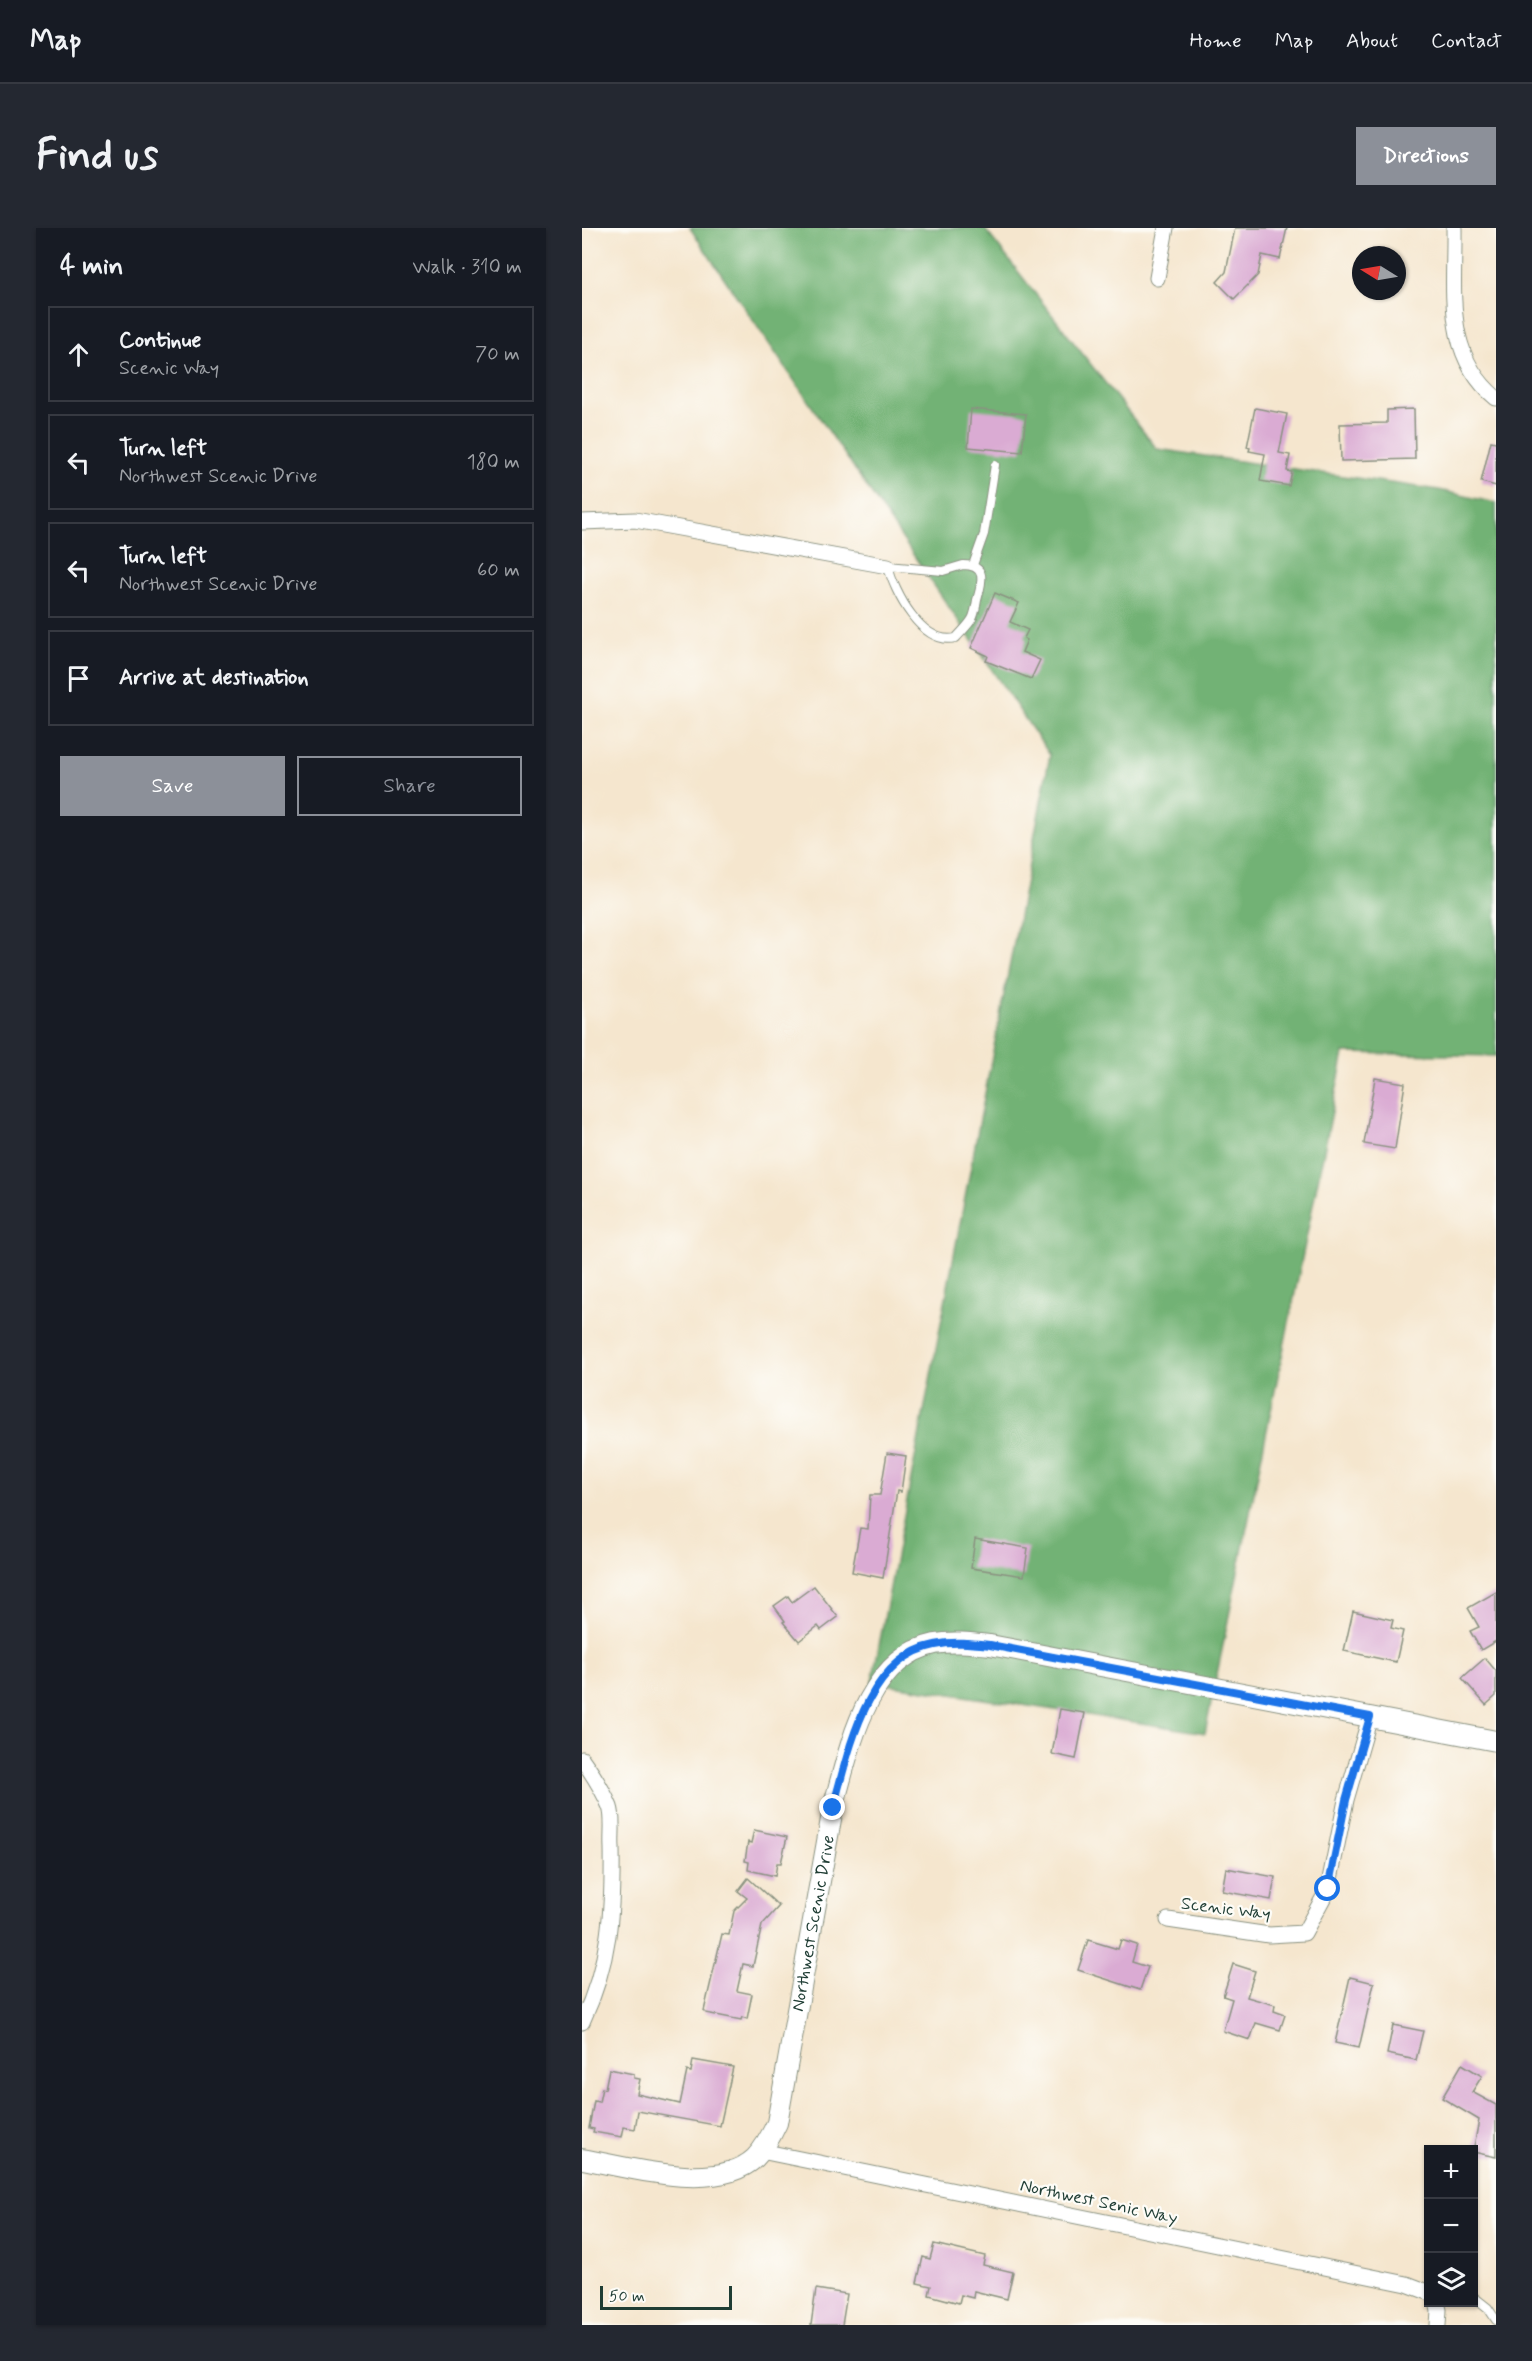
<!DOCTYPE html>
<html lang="en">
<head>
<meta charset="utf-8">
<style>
  :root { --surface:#171b24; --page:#242831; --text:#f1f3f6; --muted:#9ea1a6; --line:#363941; --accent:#8c9099 }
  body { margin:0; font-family:Mynerve,sans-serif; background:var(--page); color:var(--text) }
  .controls { position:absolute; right:18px; bottom:18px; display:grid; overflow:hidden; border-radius:0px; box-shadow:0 2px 4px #0004 }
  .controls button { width:54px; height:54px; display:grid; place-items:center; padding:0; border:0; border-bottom:2px solid var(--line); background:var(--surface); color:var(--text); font:30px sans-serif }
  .compass { position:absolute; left:770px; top:18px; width:54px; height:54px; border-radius:50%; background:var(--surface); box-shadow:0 2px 4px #0004; rotate:281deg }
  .scale { position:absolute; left:18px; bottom:15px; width:132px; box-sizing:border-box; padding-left:6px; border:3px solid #1f3d34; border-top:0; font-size:16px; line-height:21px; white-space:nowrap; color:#1f3d34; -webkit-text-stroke:4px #fdfcf7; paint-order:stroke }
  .stop { position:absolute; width:18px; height:18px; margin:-14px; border:4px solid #1a73e8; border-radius:50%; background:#fff }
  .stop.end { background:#1a73e8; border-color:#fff; box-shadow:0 2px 6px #0008 }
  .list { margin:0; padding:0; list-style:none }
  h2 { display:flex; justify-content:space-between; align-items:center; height:78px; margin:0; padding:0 24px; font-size:26px }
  h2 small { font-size:20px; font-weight:400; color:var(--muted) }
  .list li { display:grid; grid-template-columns:39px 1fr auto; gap:18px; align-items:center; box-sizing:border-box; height:96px; margin:0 12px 12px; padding:0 12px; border:2px solid var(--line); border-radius:0px }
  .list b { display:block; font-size:22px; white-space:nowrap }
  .list p { margin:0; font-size:20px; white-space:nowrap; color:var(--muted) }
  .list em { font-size:20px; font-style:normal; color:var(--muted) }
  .actions { display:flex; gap:12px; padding:18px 24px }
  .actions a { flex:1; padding:14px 0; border:2px solid var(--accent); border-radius:0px; text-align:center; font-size:21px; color:var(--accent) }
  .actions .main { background:var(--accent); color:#fff }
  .icon { flex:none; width:33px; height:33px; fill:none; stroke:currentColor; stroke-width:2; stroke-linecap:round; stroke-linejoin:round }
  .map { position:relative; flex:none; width:914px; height:2097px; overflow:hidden; border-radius:0px }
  header { display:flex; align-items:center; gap:36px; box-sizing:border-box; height:84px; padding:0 30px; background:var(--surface); border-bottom:2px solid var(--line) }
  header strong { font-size:28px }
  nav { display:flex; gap:33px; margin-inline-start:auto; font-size:21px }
  .intro { display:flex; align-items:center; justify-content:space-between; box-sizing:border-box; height:144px; padding:0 36px }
  h1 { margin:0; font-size:42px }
  .button { padding:15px 27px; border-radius:0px; background:var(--accent); color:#fff; font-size:21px; font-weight:700 }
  main { display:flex; gap:36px; padding:0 36px }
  aside { flex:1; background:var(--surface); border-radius:0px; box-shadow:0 2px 4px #0004 }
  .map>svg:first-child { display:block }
  .forest { fill:#72b275; stroke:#487854; stroke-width:1.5 }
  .building { fill:#daabd3 }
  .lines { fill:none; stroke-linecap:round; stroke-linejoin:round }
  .service-casing { stroke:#8a9281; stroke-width:10 }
  .minor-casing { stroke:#8a9281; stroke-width:17 }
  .tertiary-casing { stroke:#8a9281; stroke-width:22 }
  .service { stroke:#fff; stroke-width:8 }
  .minor { stroke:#fff; stroke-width:15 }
  .tertiary { stroke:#fff; stroke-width:20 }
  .route { stroke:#1a73e8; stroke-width:8 }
  .labels { text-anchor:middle; stroke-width:4.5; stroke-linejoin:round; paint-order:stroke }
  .street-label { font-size:18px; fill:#1f3d34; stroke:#fdfcf7 }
</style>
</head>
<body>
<header>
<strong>Map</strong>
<nav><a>Home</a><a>Map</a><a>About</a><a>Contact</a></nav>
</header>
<div class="intro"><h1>Find us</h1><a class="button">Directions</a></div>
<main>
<aside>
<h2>4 min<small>Walk · 310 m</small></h2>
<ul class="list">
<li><svg class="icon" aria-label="ahead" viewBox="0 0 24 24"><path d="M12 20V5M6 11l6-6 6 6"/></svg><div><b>Continue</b><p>Scenic Way</p></div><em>70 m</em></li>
<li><svg class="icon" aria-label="left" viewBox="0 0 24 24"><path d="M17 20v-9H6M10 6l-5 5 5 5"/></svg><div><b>Turn left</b><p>Northwest Scenic Drive</p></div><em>180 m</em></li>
<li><svg class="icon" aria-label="left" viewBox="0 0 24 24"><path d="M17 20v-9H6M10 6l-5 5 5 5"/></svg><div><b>Turn left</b><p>Northwest Scenic Drive</p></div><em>60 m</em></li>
<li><svg class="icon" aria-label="arrive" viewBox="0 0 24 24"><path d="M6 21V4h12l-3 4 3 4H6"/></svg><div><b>Arrive at destination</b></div></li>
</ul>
<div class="actions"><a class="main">Save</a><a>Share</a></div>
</aside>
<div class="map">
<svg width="914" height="2097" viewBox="0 0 914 2097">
  <rect width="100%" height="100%" fill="#fdfcf7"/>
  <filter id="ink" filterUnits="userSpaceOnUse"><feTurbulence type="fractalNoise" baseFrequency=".0167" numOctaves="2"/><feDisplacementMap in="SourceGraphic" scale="12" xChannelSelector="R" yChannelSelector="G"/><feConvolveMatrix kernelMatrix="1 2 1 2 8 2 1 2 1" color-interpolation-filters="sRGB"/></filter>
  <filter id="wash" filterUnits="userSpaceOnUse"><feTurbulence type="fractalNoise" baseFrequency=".008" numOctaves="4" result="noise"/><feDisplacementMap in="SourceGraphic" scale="24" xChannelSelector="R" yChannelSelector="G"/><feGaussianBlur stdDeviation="1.35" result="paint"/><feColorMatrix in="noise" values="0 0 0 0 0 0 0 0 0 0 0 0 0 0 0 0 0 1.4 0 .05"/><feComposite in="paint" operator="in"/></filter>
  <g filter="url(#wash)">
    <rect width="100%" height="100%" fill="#f5e6ce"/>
    <polygon class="forest" points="108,0 402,0 575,221 857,262 914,275 914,828 762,825 623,1505 290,1454 468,527"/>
    <g id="blocks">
      <g class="building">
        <polygon points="653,0 705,0 698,31 680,27 676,47 652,71 635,54 644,44"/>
        <polygon points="673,180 705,186 697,225 708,227 705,243 710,244 707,258 678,253 683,226 667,223 668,220 665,219"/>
        <polygon points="389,181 444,186 440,224 386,219"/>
        <polygon points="832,181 833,231 759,233 758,196 805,195 805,182"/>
        <polygon points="909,213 914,214 914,258 899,254"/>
        <polygon points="413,365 437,375 428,394 446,402 442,410 445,412 440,424 458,432 449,451 404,433 406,428 389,420"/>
        <polygon points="793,850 823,855 813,921 782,916"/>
        <polygon points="305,1225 324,1228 319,1264 315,1263 301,1350 270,1344 278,1300 286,1301 288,1267 298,1267"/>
        <polygon points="393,1311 446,1320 442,1348 389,1340"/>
        <polygon points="232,1358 256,1389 239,1402 236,1398 217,1413 201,1394 203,1393 192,1378 206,1368 210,1374"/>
        <polygon points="914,1364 914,1413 899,1422 888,1403 897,1399 886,1380"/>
        <polygon points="771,1383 811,1392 809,1400 821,1403 814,1434 762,1423"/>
        <polygon points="903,1430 914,1443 914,1468 904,1477 880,1450"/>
        <polygon points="478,1481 503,1485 494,1531 470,1526"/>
        <polygon points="172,1602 205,1609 199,1635 195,1635 193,1648 166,1642 167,1634 163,1633 166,1614 169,1615"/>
        <polygon points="644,1640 693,1649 689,1672 640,1663"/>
        <polygon points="166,1650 197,1678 180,1697 171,1738 161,1736 155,1763 170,1766 165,1791 160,1789 159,1792 124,1785 122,1783 140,1706 147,1707 152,1683 165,1670 156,1663"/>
        <polygon points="506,1712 536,1721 539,1712 555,1717 550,1734 566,1739 558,1762 496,1742"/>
        <polygon points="651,1736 673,1743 665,1769 693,1777 692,1783 703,1787 698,1802 674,1795 668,1812 641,1803 650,1771 641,1768"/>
        <polygon points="768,1749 792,1755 777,1820 753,1815"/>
        <polygon points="811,1797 841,1803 834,1832 805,1826"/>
        <polygon points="111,1832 151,1839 138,1898 56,1883 53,1901 42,1899 40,1909 11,1904 12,1901 7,1900 12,1873 17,1874 20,1860 23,1861 27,1841 52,1846 52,1850 58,1851 55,1866 98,1876 105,1843 109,1844"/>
        <polygon points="880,1836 900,1848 890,1864 914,1877 914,1929 891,1924 897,1892 860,1870"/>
        <polygon points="352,2016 403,2028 401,2037 431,2044 425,2071 392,2063 391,2070 379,2067 377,2075 347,2067 349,2058 335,2055 341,2029 348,2031"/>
        <polygon points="234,2061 265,2066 260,2097 229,2097"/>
      </g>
    </g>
  </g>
  <g filter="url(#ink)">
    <use href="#blocks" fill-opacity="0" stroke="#8a9281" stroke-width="1.5"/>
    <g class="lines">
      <g class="service-casing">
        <g id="service">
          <path d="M381,337c25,0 19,18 14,35 -1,6 -2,14 -5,19 -4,7 -11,13 -16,19 -34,8 -62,-46 -68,-72l55,5z"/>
          <polyline points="391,337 402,306 413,237"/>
          <polyline points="892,2069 906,2080 914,2092"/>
        </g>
      </g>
      <g class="minor-casing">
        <g id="minor">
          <path d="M872,0c1,62 -11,126 42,170"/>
          <polyline points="575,50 584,0"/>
          <polyline points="0,294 53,292 306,338"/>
          <path d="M0,1531c10,14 21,31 28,48 4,11 1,28 2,41 1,63 -2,115 -30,174"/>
          <polyline points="586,1692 687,1707 722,1705 746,1661 764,1572 788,1489"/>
          <polyline points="179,1923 825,2056 846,2064"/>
          <polyline points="855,2074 857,2082 856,2097"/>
        </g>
      </g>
      <g class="tertiary-casing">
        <g id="tertiary">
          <path id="s1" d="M0,1931c47,8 134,35 173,-1 10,-10 16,-22 22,-35l56,-315c16,-57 33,-150 102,-164 18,-3 36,-1 55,1l506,96"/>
        </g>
      </g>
      <use href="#service" class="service"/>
      <use href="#minor" class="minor"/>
      <use href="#tertiary" class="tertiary"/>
    </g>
  </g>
  <g class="lines" filter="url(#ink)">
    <path class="route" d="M251,1580c16,-57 33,-150 102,-163 18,-4 36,-2 55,0l380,72 -24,83 -18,89"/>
  </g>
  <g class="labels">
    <g class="street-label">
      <text transform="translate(644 1680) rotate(7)" y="6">Scenic Way</text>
      <text dy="6" stroke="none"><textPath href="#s1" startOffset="423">Northwest Scenic Drive</textPath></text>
      <text transform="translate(517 1973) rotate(12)" y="6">Northwest Senic Way</text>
    </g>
  </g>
</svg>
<div class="controls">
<button>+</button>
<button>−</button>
<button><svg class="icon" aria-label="layers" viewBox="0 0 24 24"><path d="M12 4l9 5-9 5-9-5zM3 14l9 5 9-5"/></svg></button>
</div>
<svg class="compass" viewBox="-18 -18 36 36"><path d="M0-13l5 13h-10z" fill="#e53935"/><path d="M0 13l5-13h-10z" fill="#9ea1a6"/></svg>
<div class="scale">50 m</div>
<div class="stop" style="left:746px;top:1661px"></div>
<div class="stop end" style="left:251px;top:1580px"></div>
</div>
</main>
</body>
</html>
